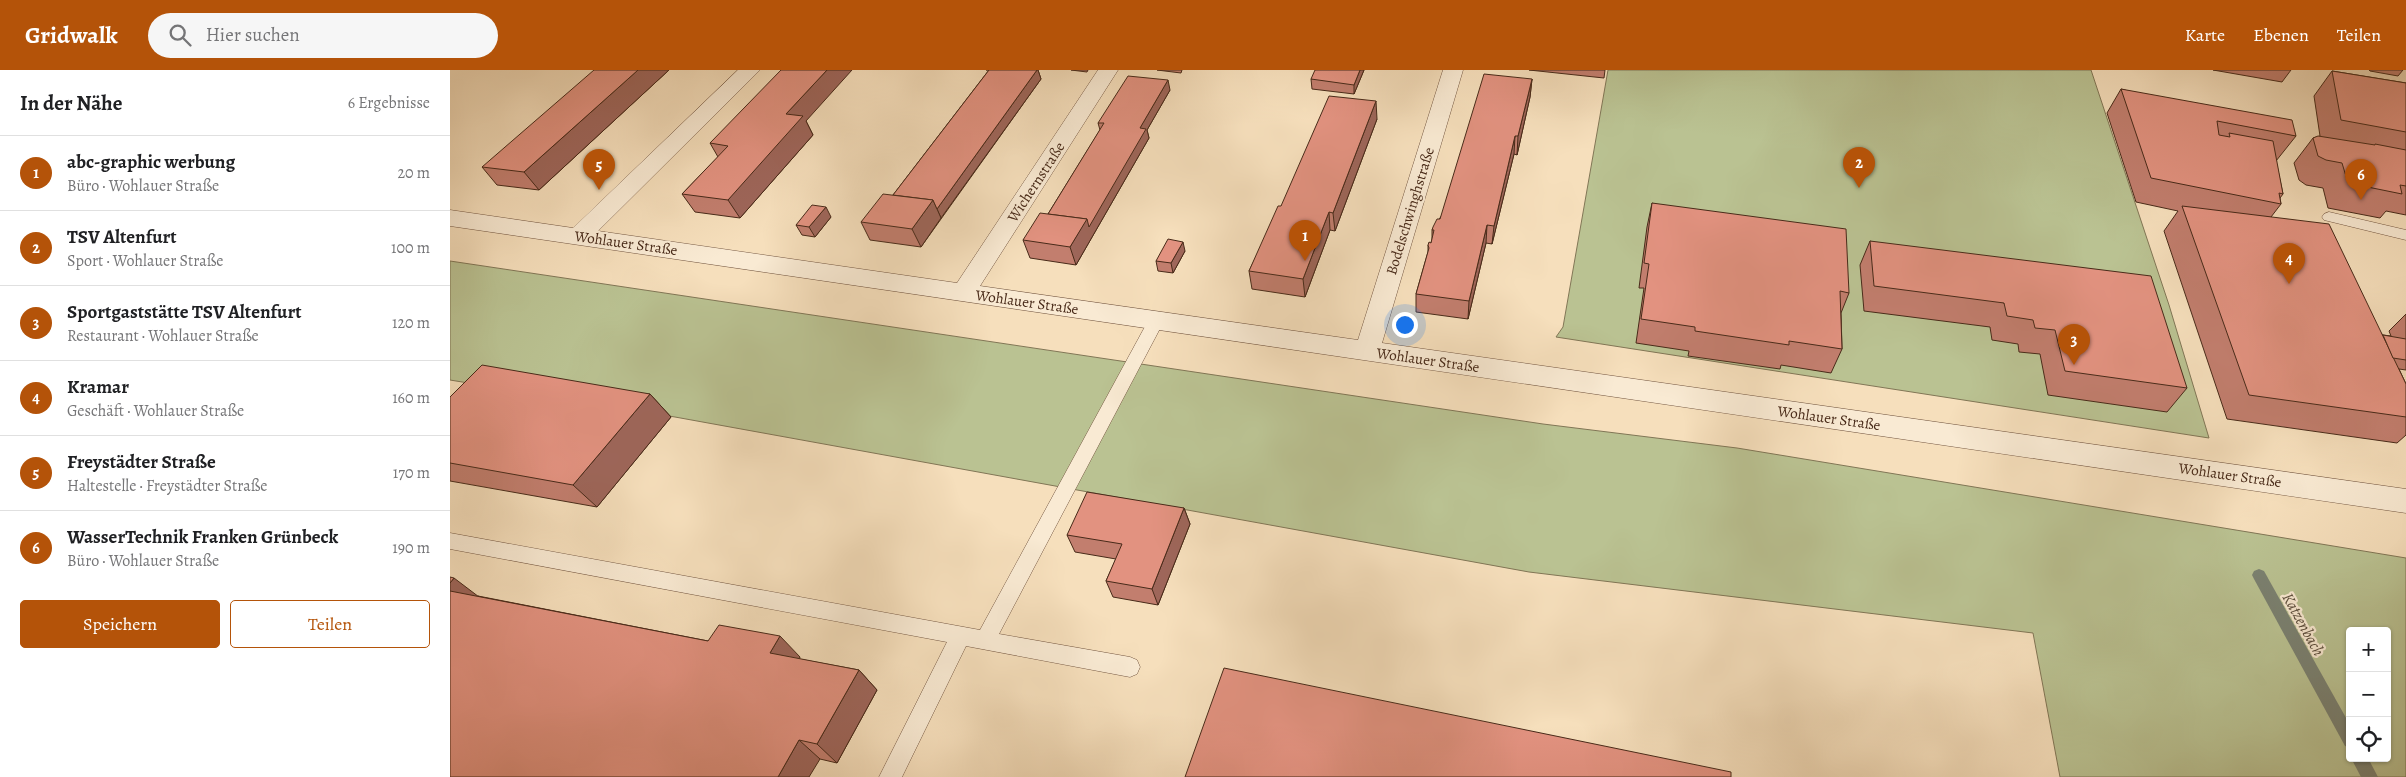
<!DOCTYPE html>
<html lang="de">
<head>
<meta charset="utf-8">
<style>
  :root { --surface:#fff; --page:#f6f6f6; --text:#202124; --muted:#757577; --line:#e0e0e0; --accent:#b45309 }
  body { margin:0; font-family:Alegreya,serif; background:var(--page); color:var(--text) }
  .controls { position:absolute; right:15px; bottom:15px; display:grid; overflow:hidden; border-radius:5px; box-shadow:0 1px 4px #0004 }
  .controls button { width:45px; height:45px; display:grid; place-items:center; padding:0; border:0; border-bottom:1px solid var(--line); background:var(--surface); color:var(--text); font:25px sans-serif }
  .you { position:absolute; left:954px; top:254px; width:18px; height:18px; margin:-12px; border:4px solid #fff; border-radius:50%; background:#1a73e8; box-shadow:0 0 0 8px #1a73e833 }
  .badge { display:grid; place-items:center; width:32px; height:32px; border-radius:50%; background:var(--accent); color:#fff; font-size:16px; font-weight:700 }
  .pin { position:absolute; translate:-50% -41px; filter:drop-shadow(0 1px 2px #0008) }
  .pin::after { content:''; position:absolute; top:26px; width:18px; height:15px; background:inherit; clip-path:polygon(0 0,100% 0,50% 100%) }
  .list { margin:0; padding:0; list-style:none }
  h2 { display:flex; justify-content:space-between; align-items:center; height:65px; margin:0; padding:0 20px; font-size:21px }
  h2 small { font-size:16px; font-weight:400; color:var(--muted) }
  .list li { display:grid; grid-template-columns:32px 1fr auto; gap:15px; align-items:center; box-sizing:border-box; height:75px; padding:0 20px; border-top:1px solid var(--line) }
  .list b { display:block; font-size:19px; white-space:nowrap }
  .list p { margin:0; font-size:16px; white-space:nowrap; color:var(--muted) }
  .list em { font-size:16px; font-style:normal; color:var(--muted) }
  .actions { display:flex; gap:10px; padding:15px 20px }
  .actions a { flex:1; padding:11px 0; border:1px solid var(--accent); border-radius:5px; text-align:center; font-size:18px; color:var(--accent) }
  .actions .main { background:var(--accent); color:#fff }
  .icon { flex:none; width:28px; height:28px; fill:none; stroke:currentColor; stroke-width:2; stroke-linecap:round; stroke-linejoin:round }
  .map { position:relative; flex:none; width:1956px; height:707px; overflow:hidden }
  header { display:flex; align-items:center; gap:30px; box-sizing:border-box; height:70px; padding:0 25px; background:var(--accent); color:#fff }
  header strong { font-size:24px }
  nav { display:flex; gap:28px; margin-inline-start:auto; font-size:18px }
  .search { width:350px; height:45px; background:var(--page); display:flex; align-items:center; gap:12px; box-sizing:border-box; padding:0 18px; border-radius:28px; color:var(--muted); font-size:19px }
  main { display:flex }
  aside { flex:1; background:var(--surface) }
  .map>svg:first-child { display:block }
  .green { fill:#bac292; stroke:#817656; fill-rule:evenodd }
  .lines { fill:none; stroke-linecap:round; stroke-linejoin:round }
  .stream { fill:#7b8272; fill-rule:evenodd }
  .lane-casing { stroke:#745742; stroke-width:1 }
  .street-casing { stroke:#745742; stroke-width:1 }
  .lane { fill:#f9ead3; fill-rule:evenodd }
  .street { fill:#f9ead3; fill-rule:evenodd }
  .wall { fill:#c27e6e; stroke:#482a19 }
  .shaded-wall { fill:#9e665a; stroke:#482a19 }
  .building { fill:#e29280; stroke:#482a19 }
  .labels { text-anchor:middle; stroke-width:4.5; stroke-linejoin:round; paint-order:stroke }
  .street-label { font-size:15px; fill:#482a19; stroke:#f9ead3 }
  .water-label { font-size:16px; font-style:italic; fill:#5d4f3e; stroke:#f9ead3 }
</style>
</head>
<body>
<header>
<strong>Gridwalk</strong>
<div class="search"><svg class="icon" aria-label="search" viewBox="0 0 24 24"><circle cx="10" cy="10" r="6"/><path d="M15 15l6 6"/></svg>Hier suchen</div>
<nav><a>Karte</a><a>Ebenen</a><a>Teilen</a></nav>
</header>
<main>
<aside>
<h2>In der Nähe<small>6 Ergebnisse</small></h2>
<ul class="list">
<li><span class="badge">1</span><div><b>abc-graphic werbung</b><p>Büro · Wohlauer Straße</p></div><em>20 m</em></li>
<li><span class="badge">2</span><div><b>TSV Altenfurt</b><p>Sport · Wohlauer Straße</p></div><em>100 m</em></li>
<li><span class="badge">3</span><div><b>Sportgaststätte TSV Altenfurt</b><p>Restaurant · Wohlauer Straße</p></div><em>120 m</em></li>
<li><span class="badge">4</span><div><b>Kramar</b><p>Geschäft · Wohlauer Straße</p></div><em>160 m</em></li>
<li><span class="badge">5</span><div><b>Freystädter Straße</b><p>Haltestelle · Freystädter Straße</p></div><em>170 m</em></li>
<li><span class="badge">6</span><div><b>WasserTechnik Franken Grünbeck</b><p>Büro · Wohlauer Straße</p></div><em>190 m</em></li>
</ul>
<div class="actions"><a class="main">Speichern</a><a>Teilen</a></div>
</aside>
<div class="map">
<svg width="1956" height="707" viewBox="0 0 1956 707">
  <rect width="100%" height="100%" fill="#f6dfbc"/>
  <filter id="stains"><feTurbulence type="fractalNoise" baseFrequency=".004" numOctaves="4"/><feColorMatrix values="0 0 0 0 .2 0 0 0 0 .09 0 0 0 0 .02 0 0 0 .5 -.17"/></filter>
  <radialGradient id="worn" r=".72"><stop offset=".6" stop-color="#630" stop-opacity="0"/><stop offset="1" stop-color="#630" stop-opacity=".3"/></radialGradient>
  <g class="green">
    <polygon points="1158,0 1641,0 1719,235 1759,368 1106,267 1113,257"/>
    <path d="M0,191l1093,163 194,24 669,110v219h-346l-27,-144 -504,-61 -854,-155 -225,-37zM1900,561h37v127h-37z"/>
  </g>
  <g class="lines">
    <g class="stream">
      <polygon points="1809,499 1814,501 1900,655 1900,678 1895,676 1804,509 1802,505 1804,501"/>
      <polygon points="1901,688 1918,688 1928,707 1911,707"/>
    </g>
    <g class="lane-casing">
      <g id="lane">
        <polygon points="1879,142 1956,160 1956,170 1874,150 1872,147 1874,144"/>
        <polygon points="706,245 712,247 714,251 549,564 680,587 687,590 690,597 687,604 680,607 516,576 452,707 429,707 497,572 0,479 0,463 530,560 698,251 700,247"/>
      </g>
    </g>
    <g class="street-casing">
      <polygon id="street" points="288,0 310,0 148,161 507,213 648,0 668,0 530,216 908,270 993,0 1013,0 932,273 1956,419 1956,443 0,156 0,140 123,158"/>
    </g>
    <use href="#lane" class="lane"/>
    <use href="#street" class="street"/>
  </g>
  <g class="wall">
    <polygon points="219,0 89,120 47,115 32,97"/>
    <polygon points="536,0 588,0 591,9 471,177 420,170 411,152 443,125 539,0"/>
    <polygon points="621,0 638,0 637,2"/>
    <polygon points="707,0 732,0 731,3"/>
    <polygon points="914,0 904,24 862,19 861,9"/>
    <polygon points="1079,0 1155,0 1154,8"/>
    <polygon points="1763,0 1841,0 1832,12"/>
    <polygon points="1919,0 1953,0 1948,6 1920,1"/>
    <polygon points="1882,1 1956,13 1956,145 1936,141 1930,148 1878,138 1873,118 1856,115 1849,110 1844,93 1863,68 1870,66 1864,26"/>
    <polygon points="1082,9 1080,27 1067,85 1064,84 1042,174 1036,173 1018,249 966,242 966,224 978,182 978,175 981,173 982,169 982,160"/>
    <polygon points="1671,19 1846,66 1826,91 1833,124 1830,128 1831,134 1821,147 1933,265 1941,266 1939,261 1956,244 1956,300 1949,299 1956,314 1956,365 1947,373 1777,349 1714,161 1728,141 1686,132 1657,43"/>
    <polygon points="720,20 697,60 699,68 626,195 580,188 573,170 598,144 650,60 648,53"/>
    <polygon points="927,49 885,161 880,160 855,227 802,219 799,201 831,136"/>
    <polygon points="356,51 363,65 290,148 245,142 232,124 268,87 260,73"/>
    <polygon points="1202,133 1399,223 1391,243 1392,279 1381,303 1331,295 1330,299 1238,286 1239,281 1186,273 1194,218 1189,218 1197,157"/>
    <polygon points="381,147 365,167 352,165 346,155"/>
    <polygon points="1420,171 1737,318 1717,342 1598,325 1590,284 1569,282 1568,274 1542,270 1540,257 1414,241 1410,195"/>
    <polygon points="735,181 723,203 708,201 706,191"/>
    <polygon points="200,324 221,347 147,437 0,411 0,327"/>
    <polygon points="734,438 740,454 708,535 663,527 656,511 666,489 625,482 617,465"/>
    <polygon points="28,526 258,571 350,587 349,589 409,600 427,620 387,693 370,689"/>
  </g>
  <g class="shaded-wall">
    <polygon points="188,0 219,0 89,120 74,102"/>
    <polygon points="377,0 402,0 356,51 363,65 290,148 278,130 336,44"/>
    <polygon points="587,0 588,0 591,9 491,148 487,139"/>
    <polygon points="910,0 914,0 904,24 904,15"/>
    <polygon points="1082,9 1080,27 1067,85 1068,66"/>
    <polygon points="718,10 720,20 697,60 699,68 626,195 620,177"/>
    <polygon points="926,31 927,49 885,161 883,143"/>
    <polygon points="1065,66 1064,84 1042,174 1044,156"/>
    <polygon points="483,130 491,148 471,177 462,159"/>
    <polygon points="376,137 381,147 365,167 359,157"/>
    <polygon points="879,142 880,160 855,227 853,209"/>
    <polygon points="1037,155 1036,173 1018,249 1019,231"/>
    <polygon points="733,172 735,181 723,203 721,193"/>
    <polygon points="200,324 221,347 147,437 123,415"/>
    <polygon points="734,438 740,454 708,535 702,519"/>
    <polygon points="4,508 33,530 0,524 0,513"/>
    <polygon points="330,566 350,587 340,603 320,583"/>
    <polygon points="409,600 427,620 387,693 367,674"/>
    <polygon points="349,670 370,689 359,707 328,707"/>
  </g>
  <g class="building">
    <polygon points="144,0 188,0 74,102 32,97"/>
    <polygon points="331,0 377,0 336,44 353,46 278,130 232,124 278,76 260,73"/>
    <polygon points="539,0 587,0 487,139 483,130 443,125"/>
    <polygon points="865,0 910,0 904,15 861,9"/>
    <polygon points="1882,1 1956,13 1956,62 1891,50"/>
    <polygon points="1034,4 1082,9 1068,66 1065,66 1044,156 1037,155 1019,231 966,224 979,178 978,175 979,172 981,173 984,160 982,160 983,157 987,149 990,149"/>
    <polygon points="678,6 718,10 690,58 696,59 639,157 637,149 598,144 654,53 648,53"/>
    <polygon points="1671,19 1842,50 1846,66 1767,51 1769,65 1780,67 1779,63 1823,71 1833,124 1829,123 1831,134 1701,108"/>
    <polygon points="879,26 926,31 883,143 879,142 853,209 799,201 828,136 831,136"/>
    <polygon points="1868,66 1925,75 1925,74 1956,80 1956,116 1950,115 1952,124 1898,113 1892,93 1876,90 1868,86 1863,68"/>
    <polygon points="433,124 483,130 462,159 411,152"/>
    <polygon points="1202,133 1396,159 1399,223 1390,221 1392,279 1339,271 1339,275 1245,261 1245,257 1191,249 1199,194 1194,193"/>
    <polygon points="362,135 376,137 359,157 346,155"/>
    <polygon points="1732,136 1879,154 1956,314 1956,347 1799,325"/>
    <polygon points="590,143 637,149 620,177 573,170"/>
    <polygon points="718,169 733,172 721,193 706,191"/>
    <polygon points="1420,171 1701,206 1737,318 1615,301 1605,260 1585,258 1583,250 1557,246 1554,233 1424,216"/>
    <polygon points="1933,265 1956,269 1956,290 1943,288"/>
    <polygon points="32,295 200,324 123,415 0,393 0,327"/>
    <polygon points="637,422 734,438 702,519 656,511 672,474 617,465"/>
    <polygon points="0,507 4,508 0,513"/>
    <polygon points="0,521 258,571 269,555 330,566 320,583 409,600 367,674 349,670 328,707 0,707"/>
    <polygon points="774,598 1281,702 1281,707 735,707"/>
  </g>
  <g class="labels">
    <g class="street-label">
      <text transform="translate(586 112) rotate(-57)" y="5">Wichernstraße</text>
      <text transform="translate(960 141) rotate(-73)" y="5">Bodelschwinghstraße</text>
      <text transform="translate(176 173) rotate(8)" y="5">Wohlauer Straße</text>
      <text transform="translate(577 232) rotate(8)" y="5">Wohlauer Straße</text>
      <text transform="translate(978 290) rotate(8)" y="5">Wohlauer Straße</text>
      <text transform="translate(1379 348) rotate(8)" y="5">Wohlauer Straße</text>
      <text transform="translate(1780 405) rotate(8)" y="5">Wohlauer Straße</text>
    </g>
    <g class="water-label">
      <text transform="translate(1854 554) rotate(61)" y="6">Katzenbach</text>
    </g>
  </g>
  <rect width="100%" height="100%" filter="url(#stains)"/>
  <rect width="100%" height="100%" fill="url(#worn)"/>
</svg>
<div class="controls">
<button>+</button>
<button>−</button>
<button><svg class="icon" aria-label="locate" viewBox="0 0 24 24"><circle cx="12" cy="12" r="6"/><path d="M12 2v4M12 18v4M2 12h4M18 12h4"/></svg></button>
</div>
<div class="you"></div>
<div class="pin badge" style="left:855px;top:191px">1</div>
<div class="pin badge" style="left:1409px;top:118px">2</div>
<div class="pin badge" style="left:1624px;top:295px">3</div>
<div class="pin badge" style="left:1839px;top:214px">4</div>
<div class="pin badge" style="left:149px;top:120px">5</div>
<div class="pin badge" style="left:1911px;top:130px">6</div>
</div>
</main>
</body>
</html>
